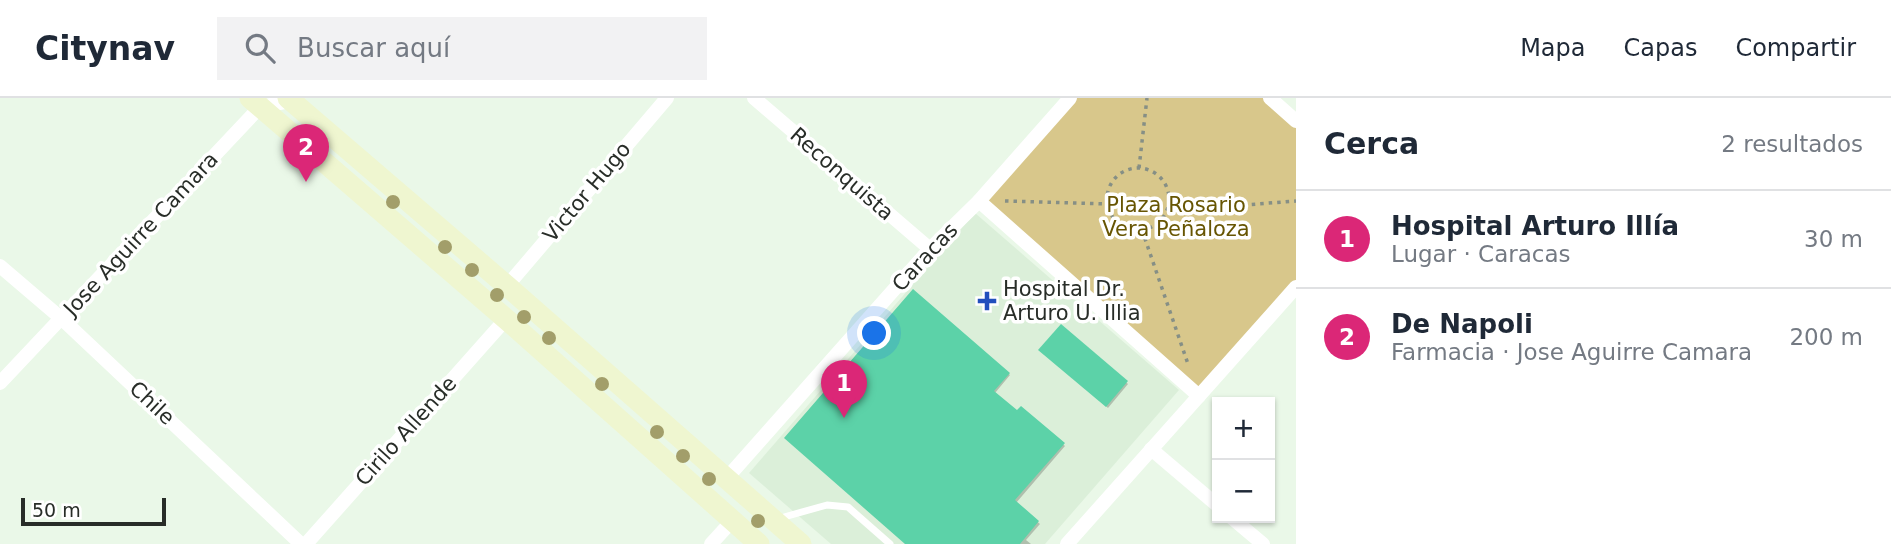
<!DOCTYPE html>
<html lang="es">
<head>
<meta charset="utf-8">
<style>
  :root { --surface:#fff; --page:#f2f2f3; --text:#1f2937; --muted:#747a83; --line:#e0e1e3; --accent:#db2777 }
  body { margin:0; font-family:"DejaVu Sans",sans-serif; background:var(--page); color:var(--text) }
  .controls { position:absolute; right:21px; bottom:21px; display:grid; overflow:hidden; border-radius:0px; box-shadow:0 2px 5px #0004 }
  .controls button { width:63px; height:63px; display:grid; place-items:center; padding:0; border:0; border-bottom:2px solid var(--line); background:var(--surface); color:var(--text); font:35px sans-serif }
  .scale { position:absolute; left:21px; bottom:18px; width:145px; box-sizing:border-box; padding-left:7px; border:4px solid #282d28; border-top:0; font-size:19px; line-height:24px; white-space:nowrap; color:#282d28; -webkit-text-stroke:5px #fff; paint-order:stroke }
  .you { position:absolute; left:875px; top:236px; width:24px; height:24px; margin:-18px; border:5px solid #fff; border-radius:50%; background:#1a73e8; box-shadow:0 0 0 10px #1a73e833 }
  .badge { display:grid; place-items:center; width:46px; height:46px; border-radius:50%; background:var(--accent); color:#fff; font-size:23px; font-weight:700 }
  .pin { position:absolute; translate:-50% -58px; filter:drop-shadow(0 2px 4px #0008) }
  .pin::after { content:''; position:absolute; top:37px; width:24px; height:21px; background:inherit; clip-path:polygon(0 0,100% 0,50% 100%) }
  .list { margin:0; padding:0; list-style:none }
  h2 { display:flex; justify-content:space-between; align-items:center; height:91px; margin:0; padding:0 28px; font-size:30px }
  h2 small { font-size:23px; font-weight:400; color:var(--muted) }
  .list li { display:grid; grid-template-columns:46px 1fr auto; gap:21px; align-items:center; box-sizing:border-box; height:98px; padding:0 28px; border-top:2px solid var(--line) }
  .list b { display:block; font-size:26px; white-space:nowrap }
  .list p { margin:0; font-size:23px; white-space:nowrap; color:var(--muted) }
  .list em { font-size:23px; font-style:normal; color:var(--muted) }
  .icon { flex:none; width:38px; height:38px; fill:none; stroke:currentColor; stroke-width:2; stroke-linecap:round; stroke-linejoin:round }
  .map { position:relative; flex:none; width:1296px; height:446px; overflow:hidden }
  header { display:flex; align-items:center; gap:42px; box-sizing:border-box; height:98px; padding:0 35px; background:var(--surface); border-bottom:2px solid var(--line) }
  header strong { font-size:33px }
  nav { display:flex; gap:38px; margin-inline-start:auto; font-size:24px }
  .search { width:490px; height:63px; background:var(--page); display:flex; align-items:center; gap:18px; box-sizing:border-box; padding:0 24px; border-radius:0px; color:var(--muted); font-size:26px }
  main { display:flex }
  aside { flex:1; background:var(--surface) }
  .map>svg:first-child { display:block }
  .built { fill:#dbefd9 }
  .green { fill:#d8c78b }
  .shadow { fill:#0003 }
  .building { fill:#5cd2a8 }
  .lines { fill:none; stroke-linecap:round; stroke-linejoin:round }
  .path { stroke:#868f85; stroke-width:3.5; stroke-dasharray:3.5 5; stroke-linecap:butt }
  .lane { stroke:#fff; stroke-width:7 }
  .street { stroke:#fff; stroke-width:14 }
  .secondary { stroke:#eff6d0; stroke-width:21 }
  .tree { fill:#a29e6a }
  .poi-dot { fill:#224fbd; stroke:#fff; stroke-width:2.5 }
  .labels { text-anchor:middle; stroke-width:7; stroke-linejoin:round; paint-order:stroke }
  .street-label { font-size:21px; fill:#282d28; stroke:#fff }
  .park-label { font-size:21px; fill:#675503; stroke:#fff }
  .poi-label { font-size:21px; fill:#282d28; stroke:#fff; text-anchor:start }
</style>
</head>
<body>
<header>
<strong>Citynav</strong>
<div class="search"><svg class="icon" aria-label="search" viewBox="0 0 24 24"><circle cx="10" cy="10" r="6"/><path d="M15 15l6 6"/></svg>Buscar aquí</div>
<nav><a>Mapa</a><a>Capas</a><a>Compartir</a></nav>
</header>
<main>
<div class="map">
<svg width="1296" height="446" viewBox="0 0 1296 446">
  <rect width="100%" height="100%" fill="#eaf8e8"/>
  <polygon class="built" points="975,115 1179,292 1045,446 831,446 749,375"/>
  <polygon class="green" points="1070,0 1270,0 1296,23 1296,189 1199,298 979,103"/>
  <g class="shadow">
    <polygon points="913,193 1010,277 995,295 1018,315 1022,310 1065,348 1016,405 1040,426 1026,442 1031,446 908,446"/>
    <polygon points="1061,228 1128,286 1108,310 1041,252"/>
  </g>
  <g class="building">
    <polygon points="913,191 1010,275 994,293 1017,312 1021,308 1065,345 1015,402 1039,423 1020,446 905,446 784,340"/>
    <polygon points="1061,226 1128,283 1106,309 1038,252"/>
  </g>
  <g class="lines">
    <g class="path">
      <polyline points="1139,70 1147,0"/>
      <circle cx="1138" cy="101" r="31"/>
      <polyline points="1005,103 1108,106"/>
      <polyline points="1167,113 1296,103"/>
      <polyline points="1142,132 1188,266"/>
    </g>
    <polyline class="lane" points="777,421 827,407 848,409 890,446"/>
    <g class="street">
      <polyline points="754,0 930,151"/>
      <polyline points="1270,0 1296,23"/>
      <polyline points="979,103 1199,298"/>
      <polyline points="0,168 62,221 301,446"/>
      <polyline points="507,188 667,0"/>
      <polyline points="0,285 260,9 291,3 294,0"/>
      <polyline points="1151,351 1217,407"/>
      <polyline points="726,381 930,151 979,103 1070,0"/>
      <polyline points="1232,420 1263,446"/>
      <polyline points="306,446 506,221"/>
      <polyline points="711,446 732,423"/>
      <polyline points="1067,446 1296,189"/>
    </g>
    <g class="secondary">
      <polyline points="250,0 506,221 759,446"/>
      <polyline points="288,0 507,188 801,446"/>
    </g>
  </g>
  <g class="tree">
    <circle cx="393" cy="104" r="7"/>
    <circle cx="445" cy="149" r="7"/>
    <circle cx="472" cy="172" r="7"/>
    <circle cx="497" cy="197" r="7"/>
    <circle cx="524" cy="219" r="7"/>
    <circle cx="549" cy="240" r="7"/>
    <circle cx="602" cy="286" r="7"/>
    <circle cx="657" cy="334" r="7"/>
    <circle cx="683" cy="358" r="7"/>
    <circle cx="709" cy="381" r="7"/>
    <circle cx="758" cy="423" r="7"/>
  </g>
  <path class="poi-dot" d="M983.5 192.5h7v7h7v7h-7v7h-7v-7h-7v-7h7z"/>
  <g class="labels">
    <g class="street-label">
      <text transform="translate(842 76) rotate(41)" y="7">Reconquista</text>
      <text transform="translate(587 94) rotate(-50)" y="7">Victor Hugo</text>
      <text transform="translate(141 136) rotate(-47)" y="7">Jose Aguirre Camara</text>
      <text transform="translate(925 159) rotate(-47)" y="7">Caracas</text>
      <text transform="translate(152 305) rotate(43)" y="7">Chile</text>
      <text transform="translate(406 333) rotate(-48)" y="7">Cirilo Allende</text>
    </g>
    <g class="park-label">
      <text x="1176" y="114">Plaza Rosario<tspan x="1176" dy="24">Vera Peñaloza</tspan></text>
    </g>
    <g class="poi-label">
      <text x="1003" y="198">Hospital Dr.<tspan x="1003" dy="24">Arturo U. Illia</tspan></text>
    </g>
  </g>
</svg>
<div class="controls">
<button>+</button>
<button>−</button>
</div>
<div class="scale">50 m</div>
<div class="you"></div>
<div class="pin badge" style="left:844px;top:320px">1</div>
<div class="pin badge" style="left:306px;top:84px">2</div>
</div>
<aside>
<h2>Cerca<small>2 resultados</small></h2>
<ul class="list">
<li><span class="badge">1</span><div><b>Hospital Arturo Illía</b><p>Lugar · Caracas</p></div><em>30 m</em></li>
<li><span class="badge">2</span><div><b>De Napoli</b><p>Farmacia · Jose Aguirre Camara</p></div><em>200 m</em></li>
</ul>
</aside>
</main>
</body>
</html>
